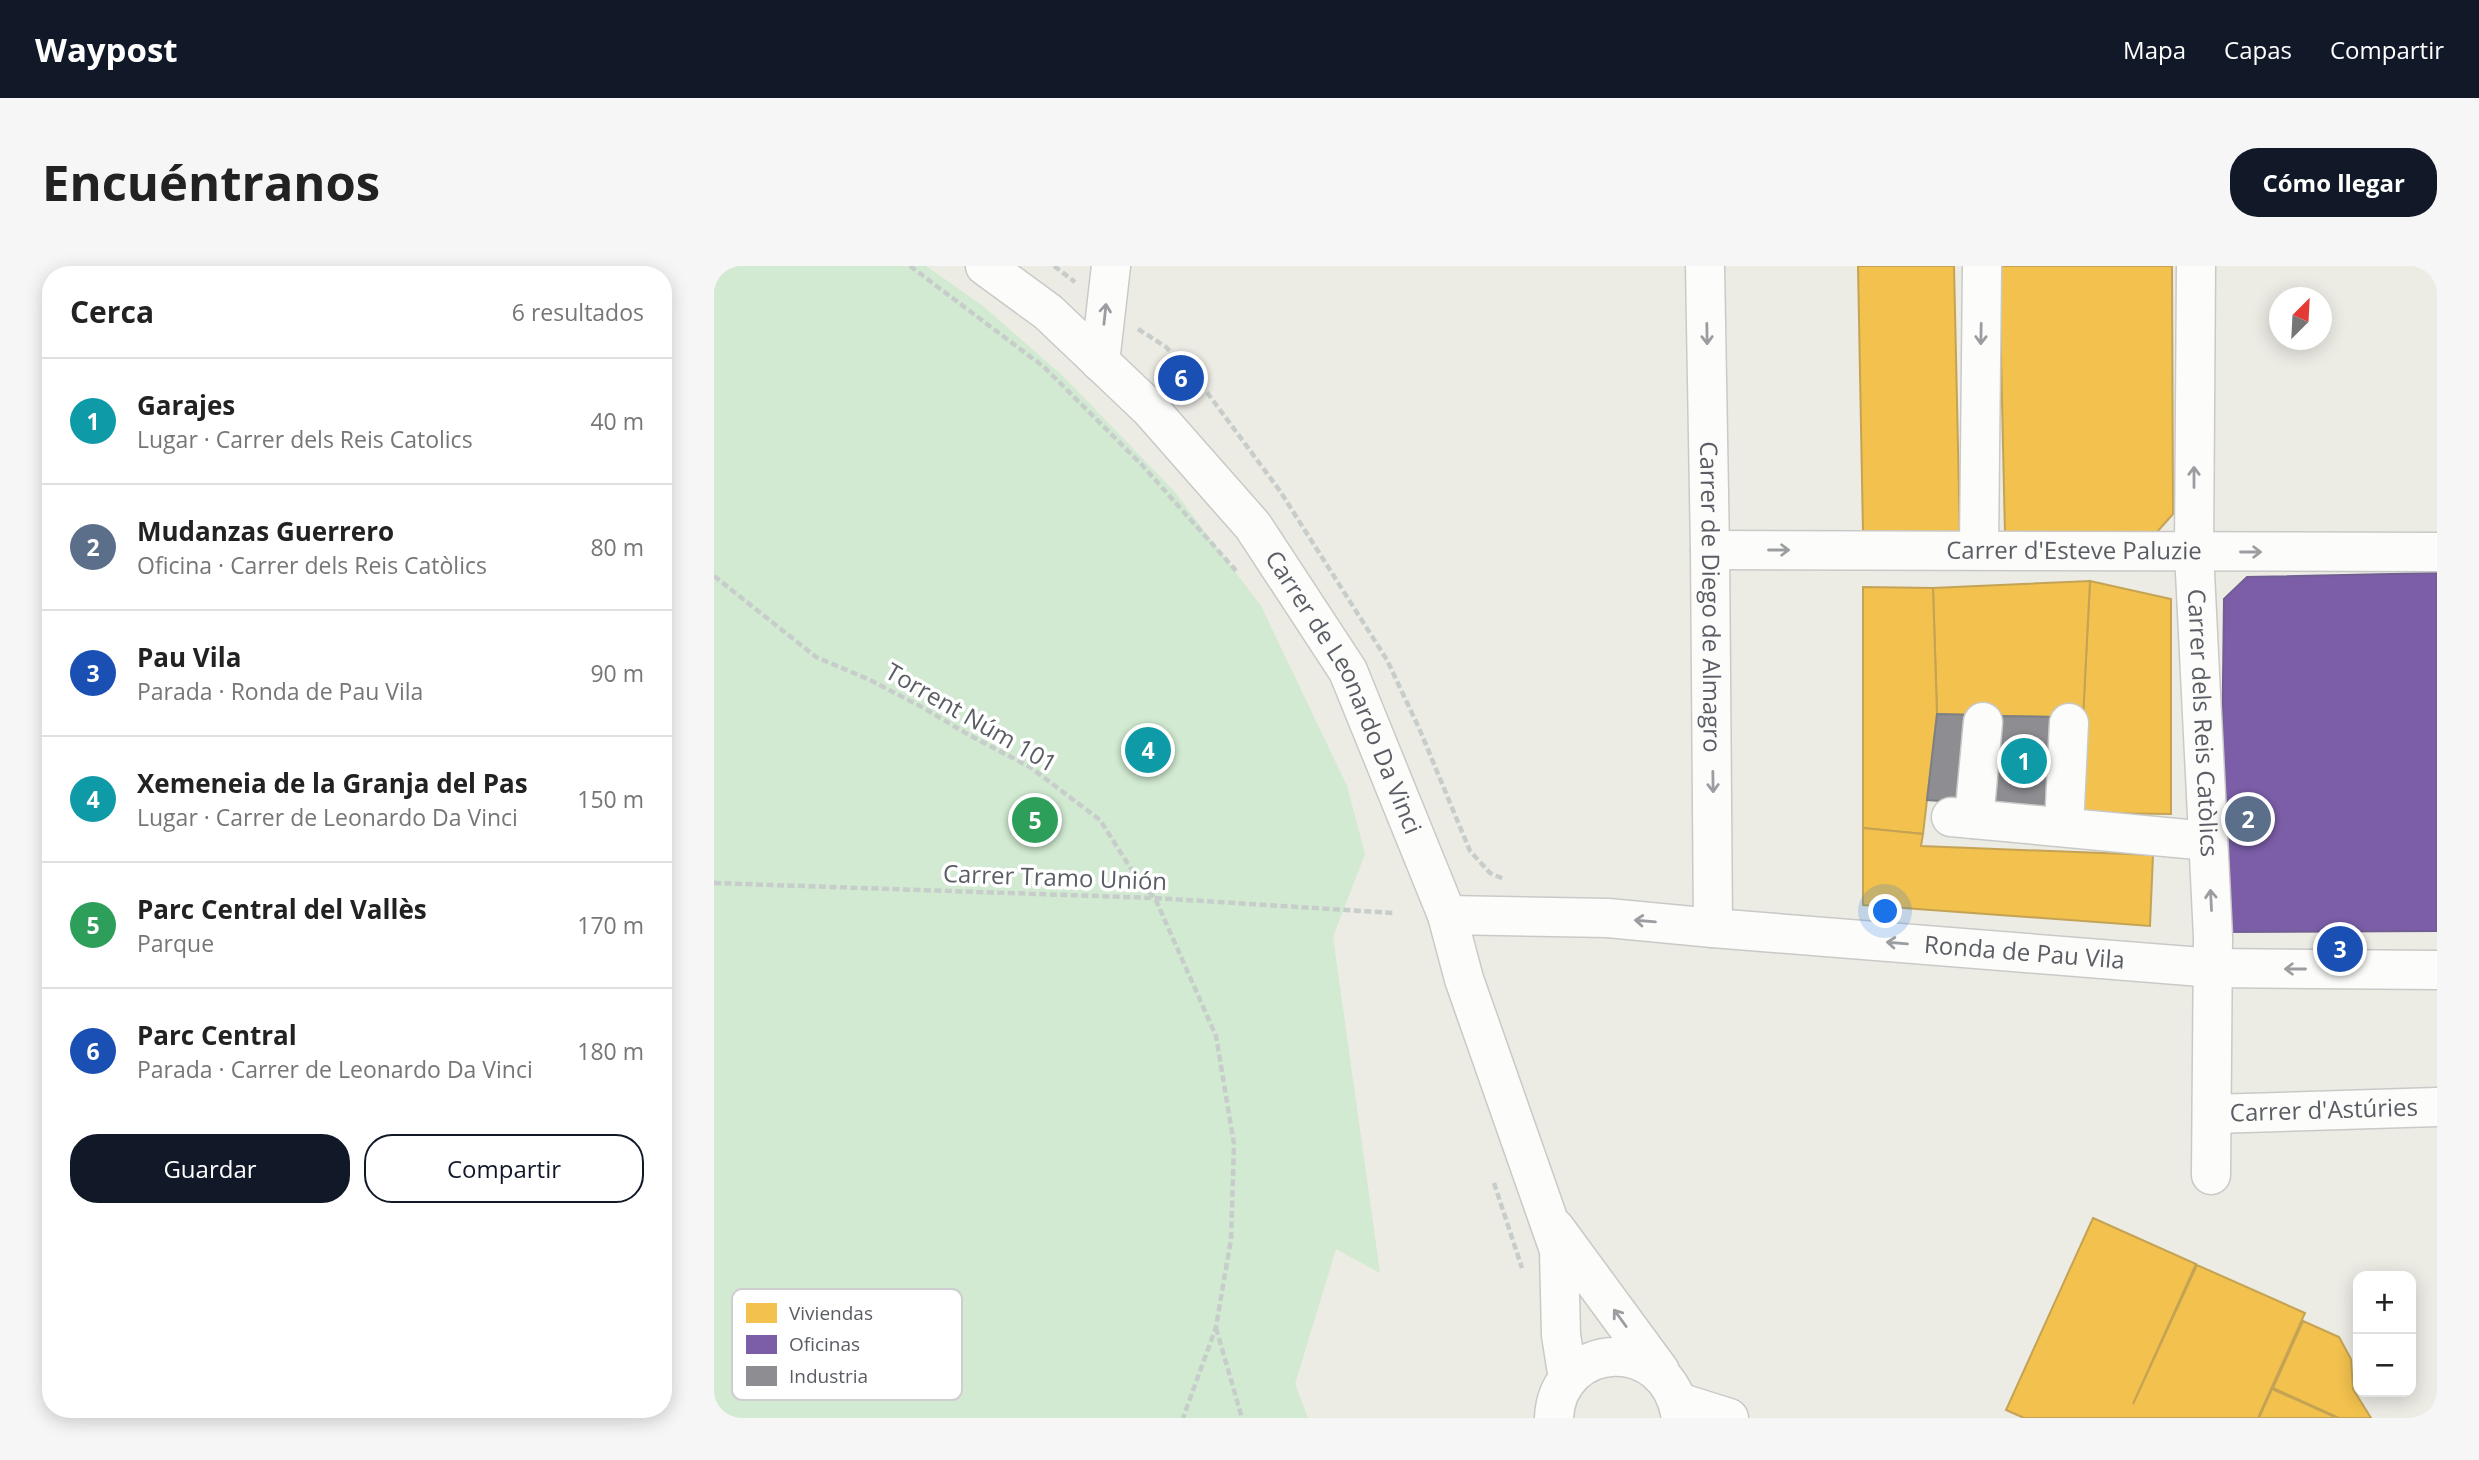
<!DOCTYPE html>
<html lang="es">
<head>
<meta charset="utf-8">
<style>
  :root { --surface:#fff; --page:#f6f6f6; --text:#222; --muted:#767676; --line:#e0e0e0; --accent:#111827 }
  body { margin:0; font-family:"Open Sans",sans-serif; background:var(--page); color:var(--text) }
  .controls { position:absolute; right:21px; bottom:21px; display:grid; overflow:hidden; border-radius:14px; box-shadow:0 4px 18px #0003 }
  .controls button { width:63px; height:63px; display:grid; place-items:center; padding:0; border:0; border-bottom:2px solid var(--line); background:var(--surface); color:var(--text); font:35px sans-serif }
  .compass { position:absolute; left:1555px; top:21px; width:63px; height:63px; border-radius:50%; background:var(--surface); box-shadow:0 4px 18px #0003; rotate:24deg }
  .you { position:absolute; left:1172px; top:646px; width:24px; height:24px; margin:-18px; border:5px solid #fff; border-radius:50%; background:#1a73e8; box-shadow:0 0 0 10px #1a73e833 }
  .badge { display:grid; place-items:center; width:46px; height:46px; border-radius:50%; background:var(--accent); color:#fff; font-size:23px; font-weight:700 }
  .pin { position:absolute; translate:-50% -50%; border:4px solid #fff; box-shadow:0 2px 7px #0006 }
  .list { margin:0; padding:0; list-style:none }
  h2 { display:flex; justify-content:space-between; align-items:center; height:91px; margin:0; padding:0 28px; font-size:30px }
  h2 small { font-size:23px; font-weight:400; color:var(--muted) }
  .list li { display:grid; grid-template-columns:46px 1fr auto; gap:21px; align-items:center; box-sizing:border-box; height:126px; padding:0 28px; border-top:2px solid var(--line) }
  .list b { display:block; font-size:26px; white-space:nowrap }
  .list p { margin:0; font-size:23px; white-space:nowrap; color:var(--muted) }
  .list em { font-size:23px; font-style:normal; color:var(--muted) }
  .actions { display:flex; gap:14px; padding:21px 28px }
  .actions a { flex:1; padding:16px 0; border:2px solid var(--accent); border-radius:28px; text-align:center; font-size:24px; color:var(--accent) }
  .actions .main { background:var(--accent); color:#fff }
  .map { position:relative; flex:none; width:1723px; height:1152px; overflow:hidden; border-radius:28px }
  header { display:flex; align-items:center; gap:42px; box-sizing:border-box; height:98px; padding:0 35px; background:var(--accent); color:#fff }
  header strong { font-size:33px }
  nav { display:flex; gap:38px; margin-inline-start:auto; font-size:24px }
  .intro { display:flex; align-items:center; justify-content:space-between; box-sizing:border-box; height:168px; padding:0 42px }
  h1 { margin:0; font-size:49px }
  .button { padding:18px 32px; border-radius:28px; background:var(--accent); color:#fff; font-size:24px; font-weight:700 }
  main { display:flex; gap:42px; padding:0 42px }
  aside { flex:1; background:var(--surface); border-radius:28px; box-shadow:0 4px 18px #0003 }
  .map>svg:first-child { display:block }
  .green { fill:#d1ead1 }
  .homes { fill:#f2c14e; stroke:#c4a355; stroke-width:2 }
  .offices { fill:#7b5ea7; stroke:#715e93; stroke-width:2 }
  .industry { fill:#8d8d92; stroke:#7e7f84; stroke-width:2 }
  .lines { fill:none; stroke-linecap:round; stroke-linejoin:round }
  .minor-casing { stroke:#c9cac8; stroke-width:41 }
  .path { stroke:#c7cdca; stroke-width:4.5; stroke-dasharray:7 3.5; stroke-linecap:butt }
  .minor { stroke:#fcfcfb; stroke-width:38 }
  .oneway { stroke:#9b9da0 }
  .labels { text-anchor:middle; stroke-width:7; stroke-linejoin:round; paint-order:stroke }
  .street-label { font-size:24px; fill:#5a5d64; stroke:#fff }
  .key { fill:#fff; stroke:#ceced0; stroke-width:2 }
  .key-label { font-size:19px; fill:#5a5d64 }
</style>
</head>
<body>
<header>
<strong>Waypost</strong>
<nav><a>Mapa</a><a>Capas</a><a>Compartir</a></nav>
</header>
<div class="intro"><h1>Encuéntranos</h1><a class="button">Cómo llegar</a></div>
<main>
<aside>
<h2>Cerca<small>6 resultados</small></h2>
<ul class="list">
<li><span class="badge" style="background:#0f9aa8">1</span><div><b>Garajes</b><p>Lugar · Carrer dels Reis Catolics</p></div><em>40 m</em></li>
<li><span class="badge" style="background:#5c6f8a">2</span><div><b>Mudanzas Guerrero</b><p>Oficina · Carrer dels Reis Catòlics</p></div><em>80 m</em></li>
<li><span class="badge" style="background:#1a4fb4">3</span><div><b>Pau Vila</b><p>Parada · Ronda de Pau Vila</p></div><em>90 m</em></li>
<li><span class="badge" style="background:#0f9aa8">4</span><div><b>Xemeneia de la Granja del Pas</b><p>Lugar · Carrer de Leonardo Da Vinci</p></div><em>150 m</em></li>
<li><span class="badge" style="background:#2e9e5b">5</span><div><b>Parc Central del Vallès</b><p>Parque</p></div><em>170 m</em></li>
<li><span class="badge" style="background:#1a4fb4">6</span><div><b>Parc Central</b><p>Parada · Carrer de Leonardo Da Vinci</p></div><em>180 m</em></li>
</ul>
<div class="actions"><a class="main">Guardar</a><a>Compartir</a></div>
</aside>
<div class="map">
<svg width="1723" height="1152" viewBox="0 0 1723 1152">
  <rect width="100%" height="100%" fill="#ecebe4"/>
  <polygon class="green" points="0,0 212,0 269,40 350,111 460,225 547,340 633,520 651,588 619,671 666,1007 622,983 581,1118 594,1152 0,1152"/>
  <g class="homes">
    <polygon points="1144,0 1240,0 1246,271 1149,267"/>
    <polygon points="1285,0 1458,0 1459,248 1443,266 1291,269"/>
    <polygon points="1376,315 1457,333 1457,548 1364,547"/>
    <polygon points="1376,315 1369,452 1223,448 1219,322"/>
    <polygon points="1149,321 1219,322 1223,448 1209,568 1149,562"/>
    <polygon points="1149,562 1209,568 1207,580 1439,589 1436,660 1149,639"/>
    <polygon points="1379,952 1482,998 1419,1138 1483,999 1591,1047 1544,1152 1310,1152 1292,1144"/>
    <polygon points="1589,1055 1625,1071 1637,1093 1639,1123 1657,1152 1625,1152 1559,1122"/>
    <polygon points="1558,1123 1623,1152 1545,1152"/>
  </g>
  <polygon class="offices" points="1723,307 1723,665 1506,666 1510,333 1533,311"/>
  <g class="industry">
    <polygon points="1223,448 1261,449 1254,537 1213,534"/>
    <polygon points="1283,450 1344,451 1337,542 1275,538"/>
  </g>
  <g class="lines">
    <g class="minor-casing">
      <g id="minor">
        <path id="s1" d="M271,0l63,46 102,97 103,117 95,145 99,244 17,64 95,271 2,85 7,44"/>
        <path id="s2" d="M991,0l5,284 3,378"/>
        <path id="s3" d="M1482,0l-2,286 19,385 -2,238"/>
        <polyline points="386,96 397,0"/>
        <polyline points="1265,283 1268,0"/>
        <path id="s4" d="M996,284l727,2"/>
        <polyline points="1237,551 1494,575"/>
        <polyline points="1260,553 1269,456"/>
        <polyline points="1350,561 1355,457"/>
        <path id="s5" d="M733,649l161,3 105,10 501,40 223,2"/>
        <path id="s6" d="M1498,848l225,-7"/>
        <polyline points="841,962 946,1105"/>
        <polyline points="964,1136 1015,1152"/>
        <path d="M840,1152c3,-77 114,-86 127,0"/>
      </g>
    </g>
    <g class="path">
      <polyline points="196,0 330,101 428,199 524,307"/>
      <polyline points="340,0 361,16"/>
      <polyline points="424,63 452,81 486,117 566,225 673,394 705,462 756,585 776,607 790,613"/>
      <polyline points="0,310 102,391 156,414 206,440 255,469 316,501 386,554 426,617 441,632 502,770 520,878 517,973 502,1061 469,1152"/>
      <polyline points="0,617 441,632 680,647"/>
      <polyline points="780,917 808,1002"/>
      <polyline points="502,1062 528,1152"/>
    </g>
    <use href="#minor" class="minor"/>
  </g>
  <defs><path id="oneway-shaft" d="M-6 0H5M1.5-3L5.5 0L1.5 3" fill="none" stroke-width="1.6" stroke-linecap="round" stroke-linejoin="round" transform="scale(1.75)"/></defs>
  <g class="oneway">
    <use href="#oneway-shaft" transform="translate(391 48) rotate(-84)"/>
    <use href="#oneway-shaft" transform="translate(993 68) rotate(89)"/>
    <use href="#oneway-shaft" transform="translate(1267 68) rotate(91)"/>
    <use href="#oneway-shaft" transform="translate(1480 211) rotate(-90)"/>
    <use href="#oneway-shaft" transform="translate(1065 284)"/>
    <use href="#oneway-shaft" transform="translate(1537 286)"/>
    <use href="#oneway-shaft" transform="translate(999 516) rotate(89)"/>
    <use href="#oneway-shaft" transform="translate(1497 634) rotate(-93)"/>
    <use href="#oneway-shaft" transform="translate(931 655) rotate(-175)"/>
    <use href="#oneway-shaft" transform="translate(1183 677) rotate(-175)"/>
    <use href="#oneway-shaft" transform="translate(1581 703) rotate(-180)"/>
    <use href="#oneway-shaft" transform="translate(906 1052) rotate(-126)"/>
  </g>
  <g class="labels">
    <g class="street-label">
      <text dy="8" stroke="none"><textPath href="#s4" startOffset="364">Carrer d'Esteve Paluzie</textPath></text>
      <text dy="8" stroke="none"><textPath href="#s2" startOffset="331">Carrer de Diego de Almagro</textPath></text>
      <text dy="8" stroke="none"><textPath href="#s1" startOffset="565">Carrer de Leonardo Da Vinci</textPath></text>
      <text transform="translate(257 452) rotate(30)" y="8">Torrent Núm 101</text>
      <text dy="8" stroke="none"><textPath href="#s3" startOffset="457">Carrer dels Reis Catòlics</textPath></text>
      <text transform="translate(341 612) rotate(2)" y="8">Carrer Tramo Unión</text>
      <text dy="8" stroke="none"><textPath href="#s5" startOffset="579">Ronda de Pau Vila</textPath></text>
      <text dy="8" stroke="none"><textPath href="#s6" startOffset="112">Carrer d'Astúries</textPath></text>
    </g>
  </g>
  <rect x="18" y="1023" width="230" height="111" rx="10" class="key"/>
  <rect x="32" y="1037" width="31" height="20" fill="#f2c14e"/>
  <rect x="32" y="1069" width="31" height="19" fill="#7b5ea7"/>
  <rect x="32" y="1100" width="31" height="20" fill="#8d8d92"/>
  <g class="key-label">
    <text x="75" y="1054">Viviendas</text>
    <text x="75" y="1085">Oficinas</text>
    <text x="75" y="1117">Industria</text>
  </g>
</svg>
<div class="controls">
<button>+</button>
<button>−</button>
</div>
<svg class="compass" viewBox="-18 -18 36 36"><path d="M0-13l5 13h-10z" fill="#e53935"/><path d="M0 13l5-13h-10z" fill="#767676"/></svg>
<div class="you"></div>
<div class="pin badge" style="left:1310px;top:495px;background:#0f9aa8">1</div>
<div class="pin badge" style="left:1534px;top:553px;background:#5c6f8a">2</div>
<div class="pin badge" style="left:1626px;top:683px;background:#1a4fb4">3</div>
<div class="pin badge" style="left:434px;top:484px;background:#0f9aa8">4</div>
<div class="pin badge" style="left:321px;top:554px;background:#2e9e5b">5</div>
<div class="pin badge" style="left:467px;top:112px;background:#1a4fb4">6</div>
</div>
</main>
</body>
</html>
